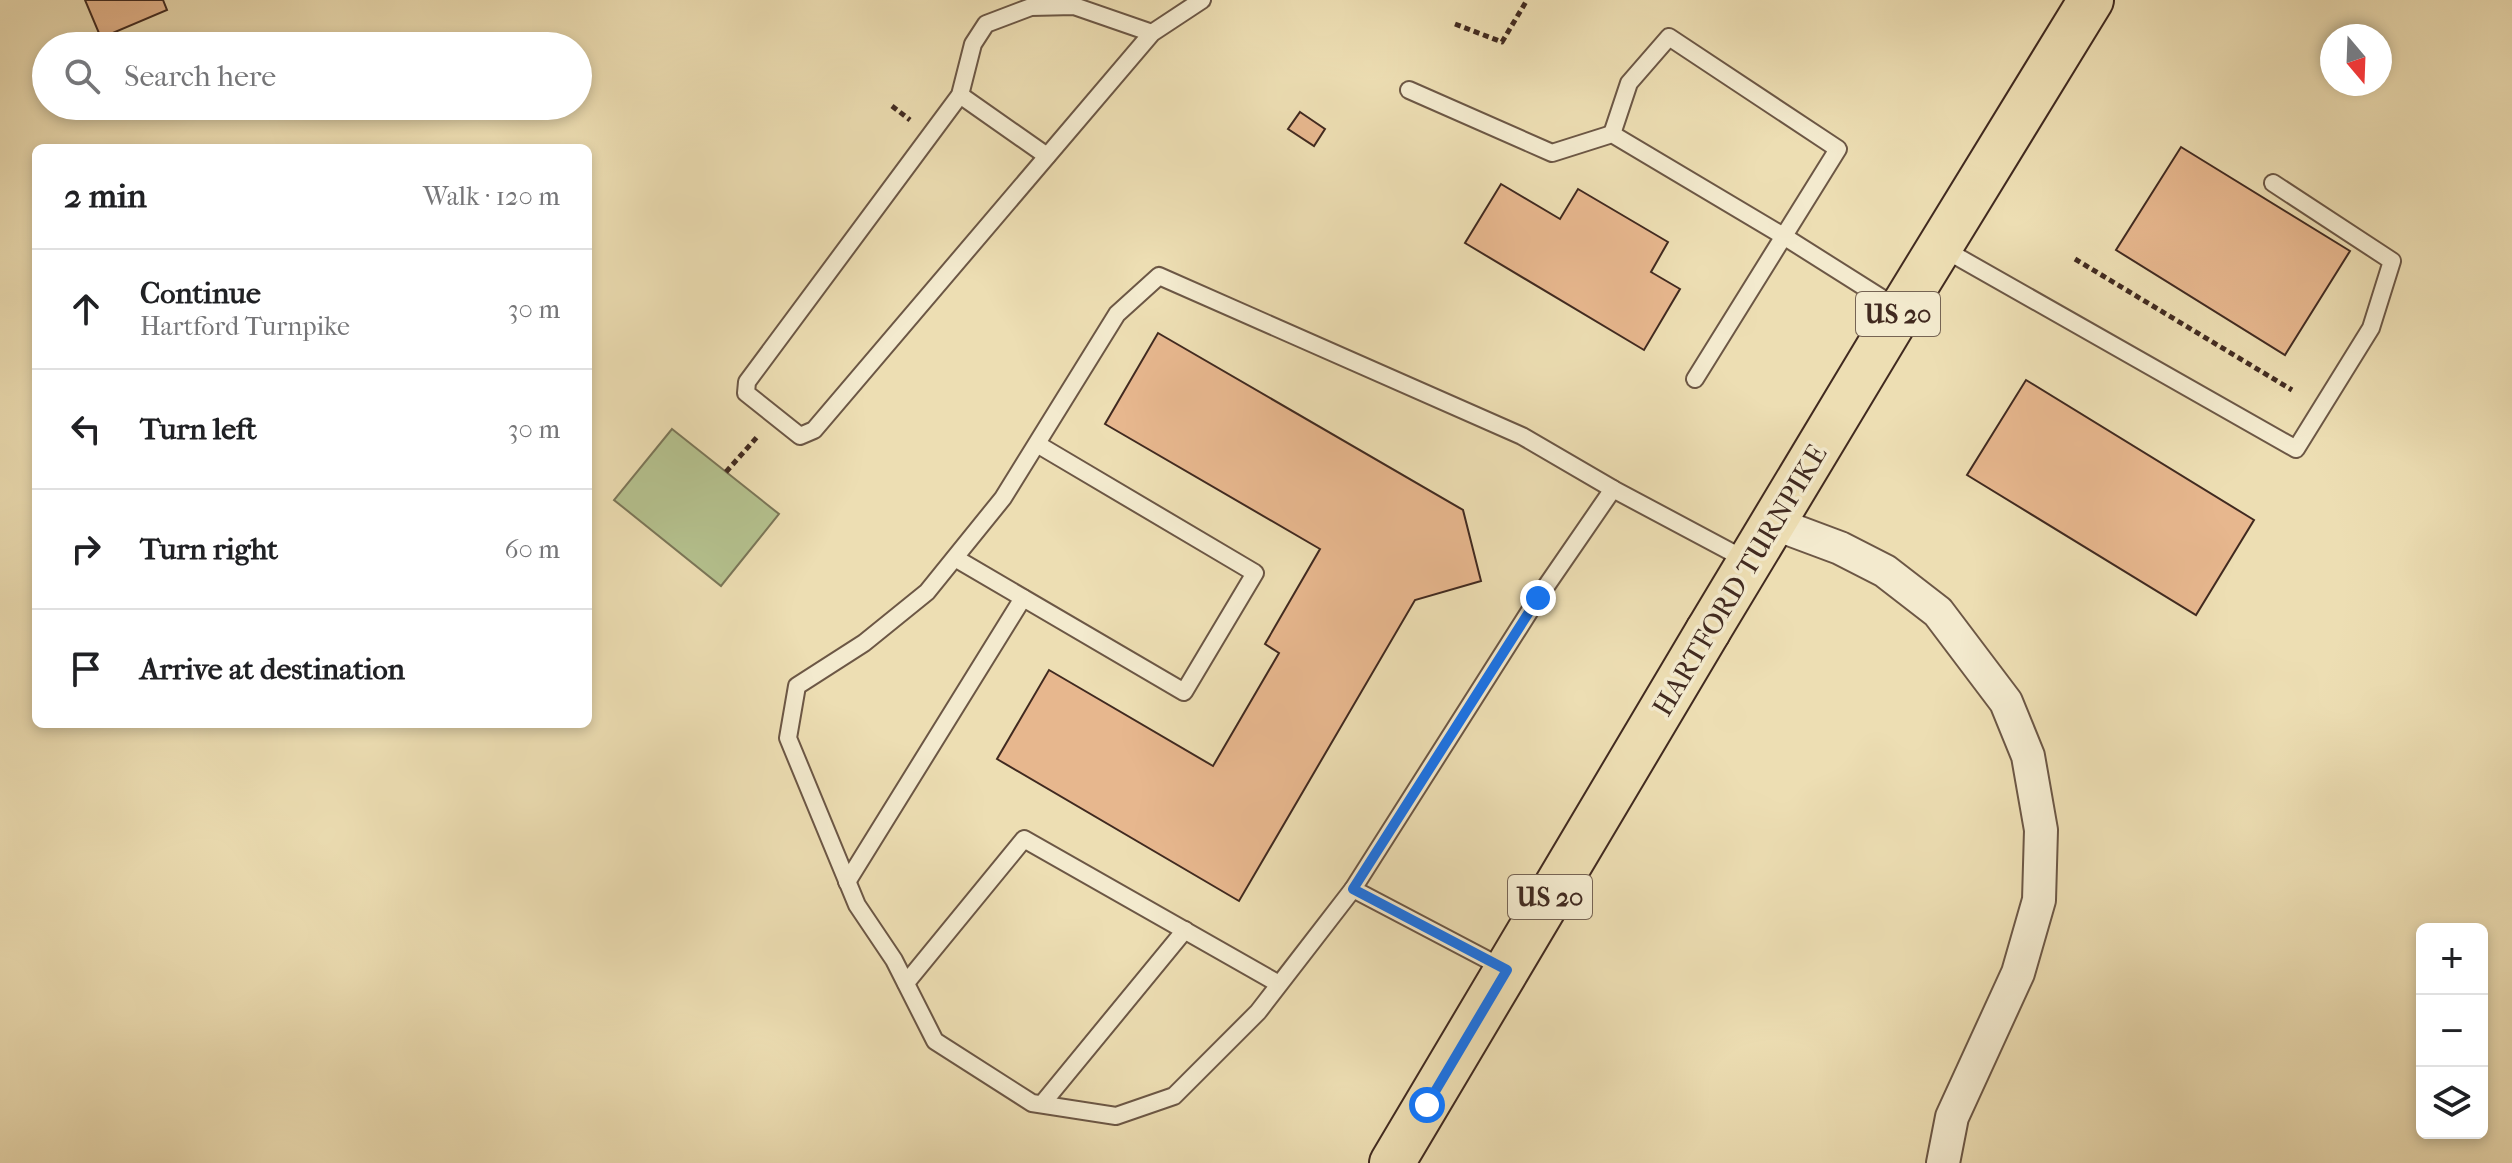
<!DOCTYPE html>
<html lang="en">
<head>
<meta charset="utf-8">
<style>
  :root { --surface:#fff; --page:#f6f6f6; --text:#202124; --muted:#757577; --line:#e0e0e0 }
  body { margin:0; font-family:"IM FELL French Canon",serif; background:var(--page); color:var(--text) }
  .controls { position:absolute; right:24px; bottom:24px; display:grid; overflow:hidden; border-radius:12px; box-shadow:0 4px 12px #0003 }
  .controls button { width:72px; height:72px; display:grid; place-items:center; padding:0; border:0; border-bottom:2px solid var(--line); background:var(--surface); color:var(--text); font:40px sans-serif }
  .compass { position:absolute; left:2320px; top:24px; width:72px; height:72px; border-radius:50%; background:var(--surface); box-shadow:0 4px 12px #0003; rotate:161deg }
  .stop { position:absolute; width:24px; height:24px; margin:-18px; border:6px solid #1a73e8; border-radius:50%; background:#fff }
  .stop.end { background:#1a73e8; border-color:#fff; box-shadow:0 2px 8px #0008 }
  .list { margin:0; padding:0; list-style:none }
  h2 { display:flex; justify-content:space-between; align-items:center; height:104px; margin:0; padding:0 32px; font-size:34px }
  h2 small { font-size:26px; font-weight:400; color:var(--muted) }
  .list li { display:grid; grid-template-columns:52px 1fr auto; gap:24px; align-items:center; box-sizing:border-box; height:120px; padding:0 32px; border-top:2px solid var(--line) }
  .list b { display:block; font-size:30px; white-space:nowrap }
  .list p { margin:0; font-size:26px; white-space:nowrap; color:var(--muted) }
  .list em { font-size:26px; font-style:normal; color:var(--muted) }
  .icon { flex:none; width:44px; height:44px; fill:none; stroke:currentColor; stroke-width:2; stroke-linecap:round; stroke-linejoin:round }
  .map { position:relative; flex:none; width:2512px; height:1163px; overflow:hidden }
  .search { position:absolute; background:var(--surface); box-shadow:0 4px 12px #0003; left:32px; top:32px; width:560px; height:88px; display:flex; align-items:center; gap:20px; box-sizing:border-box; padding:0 28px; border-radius:44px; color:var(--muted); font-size:30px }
  .panel { position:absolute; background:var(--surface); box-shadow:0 4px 12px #0003; left:32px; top:144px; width:560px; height:584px; border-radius:12px }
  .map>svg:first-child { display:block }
  .green { fill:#b5c28f; stroke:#7b7658; stroke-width:2 }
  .building { fill:#e7b78e; stroke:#412a20; stroke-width:2 }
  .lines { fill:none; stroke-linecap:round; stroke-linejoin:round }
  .lane-casing { stroke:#6c5745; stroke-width:20 }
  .street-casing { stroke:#6c5745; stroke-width:36 }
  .primary-casing { stroke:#412a20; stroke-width:48 }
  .highway-casing { stroke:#412a20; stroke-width:48 }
  .path { stroke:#412a20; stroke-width:5; stroke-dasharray:6 4; stroke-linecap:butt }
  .lane { stroke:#f3eace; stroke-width:16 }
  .street { stroke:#f3eace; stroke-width:32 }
  .primary { stroke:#eddeb3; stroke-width:44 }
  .highway { stroke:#eddeb3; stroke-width:44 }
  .route { stroke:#1a73e8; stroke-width:10 }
  .labels { text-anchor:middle; stroke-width:7; stroke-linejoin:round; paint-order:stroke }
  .shield { fill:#f3eace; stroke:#766454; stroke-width:2 }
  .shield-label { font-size:26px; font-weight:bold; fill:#412a20 }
  .street-label { font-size:28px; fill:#412a20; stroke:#f3eace }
</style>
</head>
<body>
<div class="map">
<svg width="2512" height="1163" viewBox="0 0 2512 1163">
  <rect width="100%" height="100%" fill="#eddeb3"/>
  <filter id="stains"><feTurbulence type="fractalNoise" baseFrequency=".0025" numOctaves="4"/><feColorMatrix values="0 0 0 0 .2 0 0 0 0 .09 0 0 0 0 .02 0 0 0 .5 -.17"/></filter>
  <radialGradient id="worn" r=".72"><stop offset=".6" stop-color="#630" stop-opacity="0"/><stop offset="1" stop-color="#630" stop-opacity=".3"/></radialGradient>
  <polygon class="green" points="672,429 779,514 721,586 614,500"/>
  <g class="building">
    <polygon points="85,0 163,0 167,10 101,38"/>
    <polygon points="1300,112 1325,129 1314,146 1288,129"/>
    <polygon points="2181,147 2350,251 2285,355 2116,250"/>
    <polygon points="1501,184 1560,219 1578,189 1668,242 1651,272 1680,289 1644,350 1465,243"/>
    <polygon points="1158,333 1463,510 1481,581 1415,600 1239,901 997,759 1049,670 1213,766 1279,653 1265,644 1320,549 1105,424"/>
    <polygon points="2026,380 2254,520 2196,615 1967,475"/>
  </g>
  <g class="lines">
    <g class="lane-casing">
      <g id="lane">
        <polyline points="1152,33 1074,6 1031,7 986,24 973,44 960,95 747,382 746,393 800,436 814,430 1152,33 1202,0"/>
        <polyline points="1409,90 1552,153 1612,134 1785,237 1899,309"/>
        <polyline points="960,95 1047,156"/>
        <polyline points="1612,134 1629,83 1669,37 1838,149 1695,379"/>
        <polyline points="1942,248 2296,449 2371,328 2392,261 2273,183"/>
        <polyline points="955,558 1184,692 1255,573 1037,444"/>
        <polyline points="847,882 1023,598"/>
        <polyline points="1353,889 1258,1012 1174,1096 1116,1116 1032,1103 935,1041 894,960 857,905 788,738 797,686 864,643 927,592 1003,498 1117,314 1159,276 1522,436 1613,489"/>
        <polyline points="1507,970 1353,889 1538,598 1613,489 1748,561"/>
        <polyline points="906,983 1024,839 1279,984"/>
        <polyline points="1042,1104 1185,930"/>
      </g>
    </g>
    <g class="street-casing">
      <polyline id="street" points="1773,523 1840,548 1885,571 1938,612 2006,702 2028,756 2041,830 2039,900 2018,973 1952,1117 1943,1163"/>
    </g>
    <g class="primary-casing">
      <polyline id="primary" points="1392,1163 1708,631"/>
    </g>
    <g class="highway-casing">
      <polyline id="highway" points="1708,631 1901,310 2091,0"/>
    </g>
    <g class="path">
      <polyline points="1455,24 1502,42 1527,0"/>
      <polyline points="892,106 910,120"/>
      <polyline points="2075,259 2292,390"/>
      <polyline points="726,472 757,437"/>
    </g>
    <use href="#lane" class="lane"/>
    <use href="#street" class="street"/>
    <use href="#primary" class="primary"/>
    <use href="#highway" class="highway"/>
  </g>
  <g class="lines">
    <polyline class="route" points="1427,1105 1507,970 1353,889 1538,598"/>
  </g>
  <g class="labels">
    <g class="shield">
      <rect x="1856" y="292" width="84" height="44" rx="6"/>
      <rect x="1508" y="875" width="84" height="44" rx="6"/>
    </g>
    <g class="shield-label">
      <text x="1898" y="323">US 20</text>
      <text x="1550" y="906">US 20</text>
    </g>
    <g class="street-label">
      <text transform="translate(1739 580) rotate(-59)" y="10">HARTFORD TURNPIKE</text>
    </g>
  </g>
  <rect width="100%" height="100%" filter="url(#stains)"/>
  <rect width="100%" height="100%" fill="url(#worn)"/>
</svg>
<div class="controls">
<button>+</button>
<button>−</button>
<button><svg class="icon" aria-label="layers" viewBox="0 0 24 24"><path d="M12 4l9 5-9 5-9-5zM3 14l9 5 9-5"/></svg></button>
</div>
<svg class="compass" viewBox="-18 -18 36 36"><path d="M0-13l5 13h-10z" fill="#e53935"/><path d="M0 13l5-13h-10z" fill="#757577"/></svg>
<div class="stop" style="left:1427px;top:1105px"></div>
<div class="stop end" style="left:1538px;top:598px"></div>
<div class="search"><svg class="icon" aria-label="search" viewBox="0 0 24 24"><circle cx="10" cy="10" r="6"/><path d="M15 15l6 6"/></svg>Search here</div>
<section class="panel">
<h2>2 min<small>Walk · 120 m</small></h2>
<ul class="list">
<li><svg class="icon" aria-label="ahead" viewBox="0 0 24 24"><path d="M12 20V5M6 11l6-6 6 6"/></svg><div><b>Continue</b><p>Hartford Turnpike</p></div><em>30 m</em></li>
<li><svg class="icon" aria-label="left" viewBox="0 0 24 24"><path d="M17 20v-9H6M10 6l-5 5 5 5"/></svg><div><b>Turn left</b></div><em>30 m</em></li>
<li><svg class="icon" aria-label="right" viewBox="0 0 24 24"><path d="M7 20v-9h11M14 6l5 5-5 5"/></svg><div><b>Turn right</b></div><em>60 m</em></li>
<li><svg class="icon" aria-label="arrive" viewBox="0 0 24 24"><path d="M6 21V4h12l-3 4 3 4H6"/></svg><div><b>Arrive at destination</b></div></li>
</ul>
</section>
</div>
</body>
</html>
